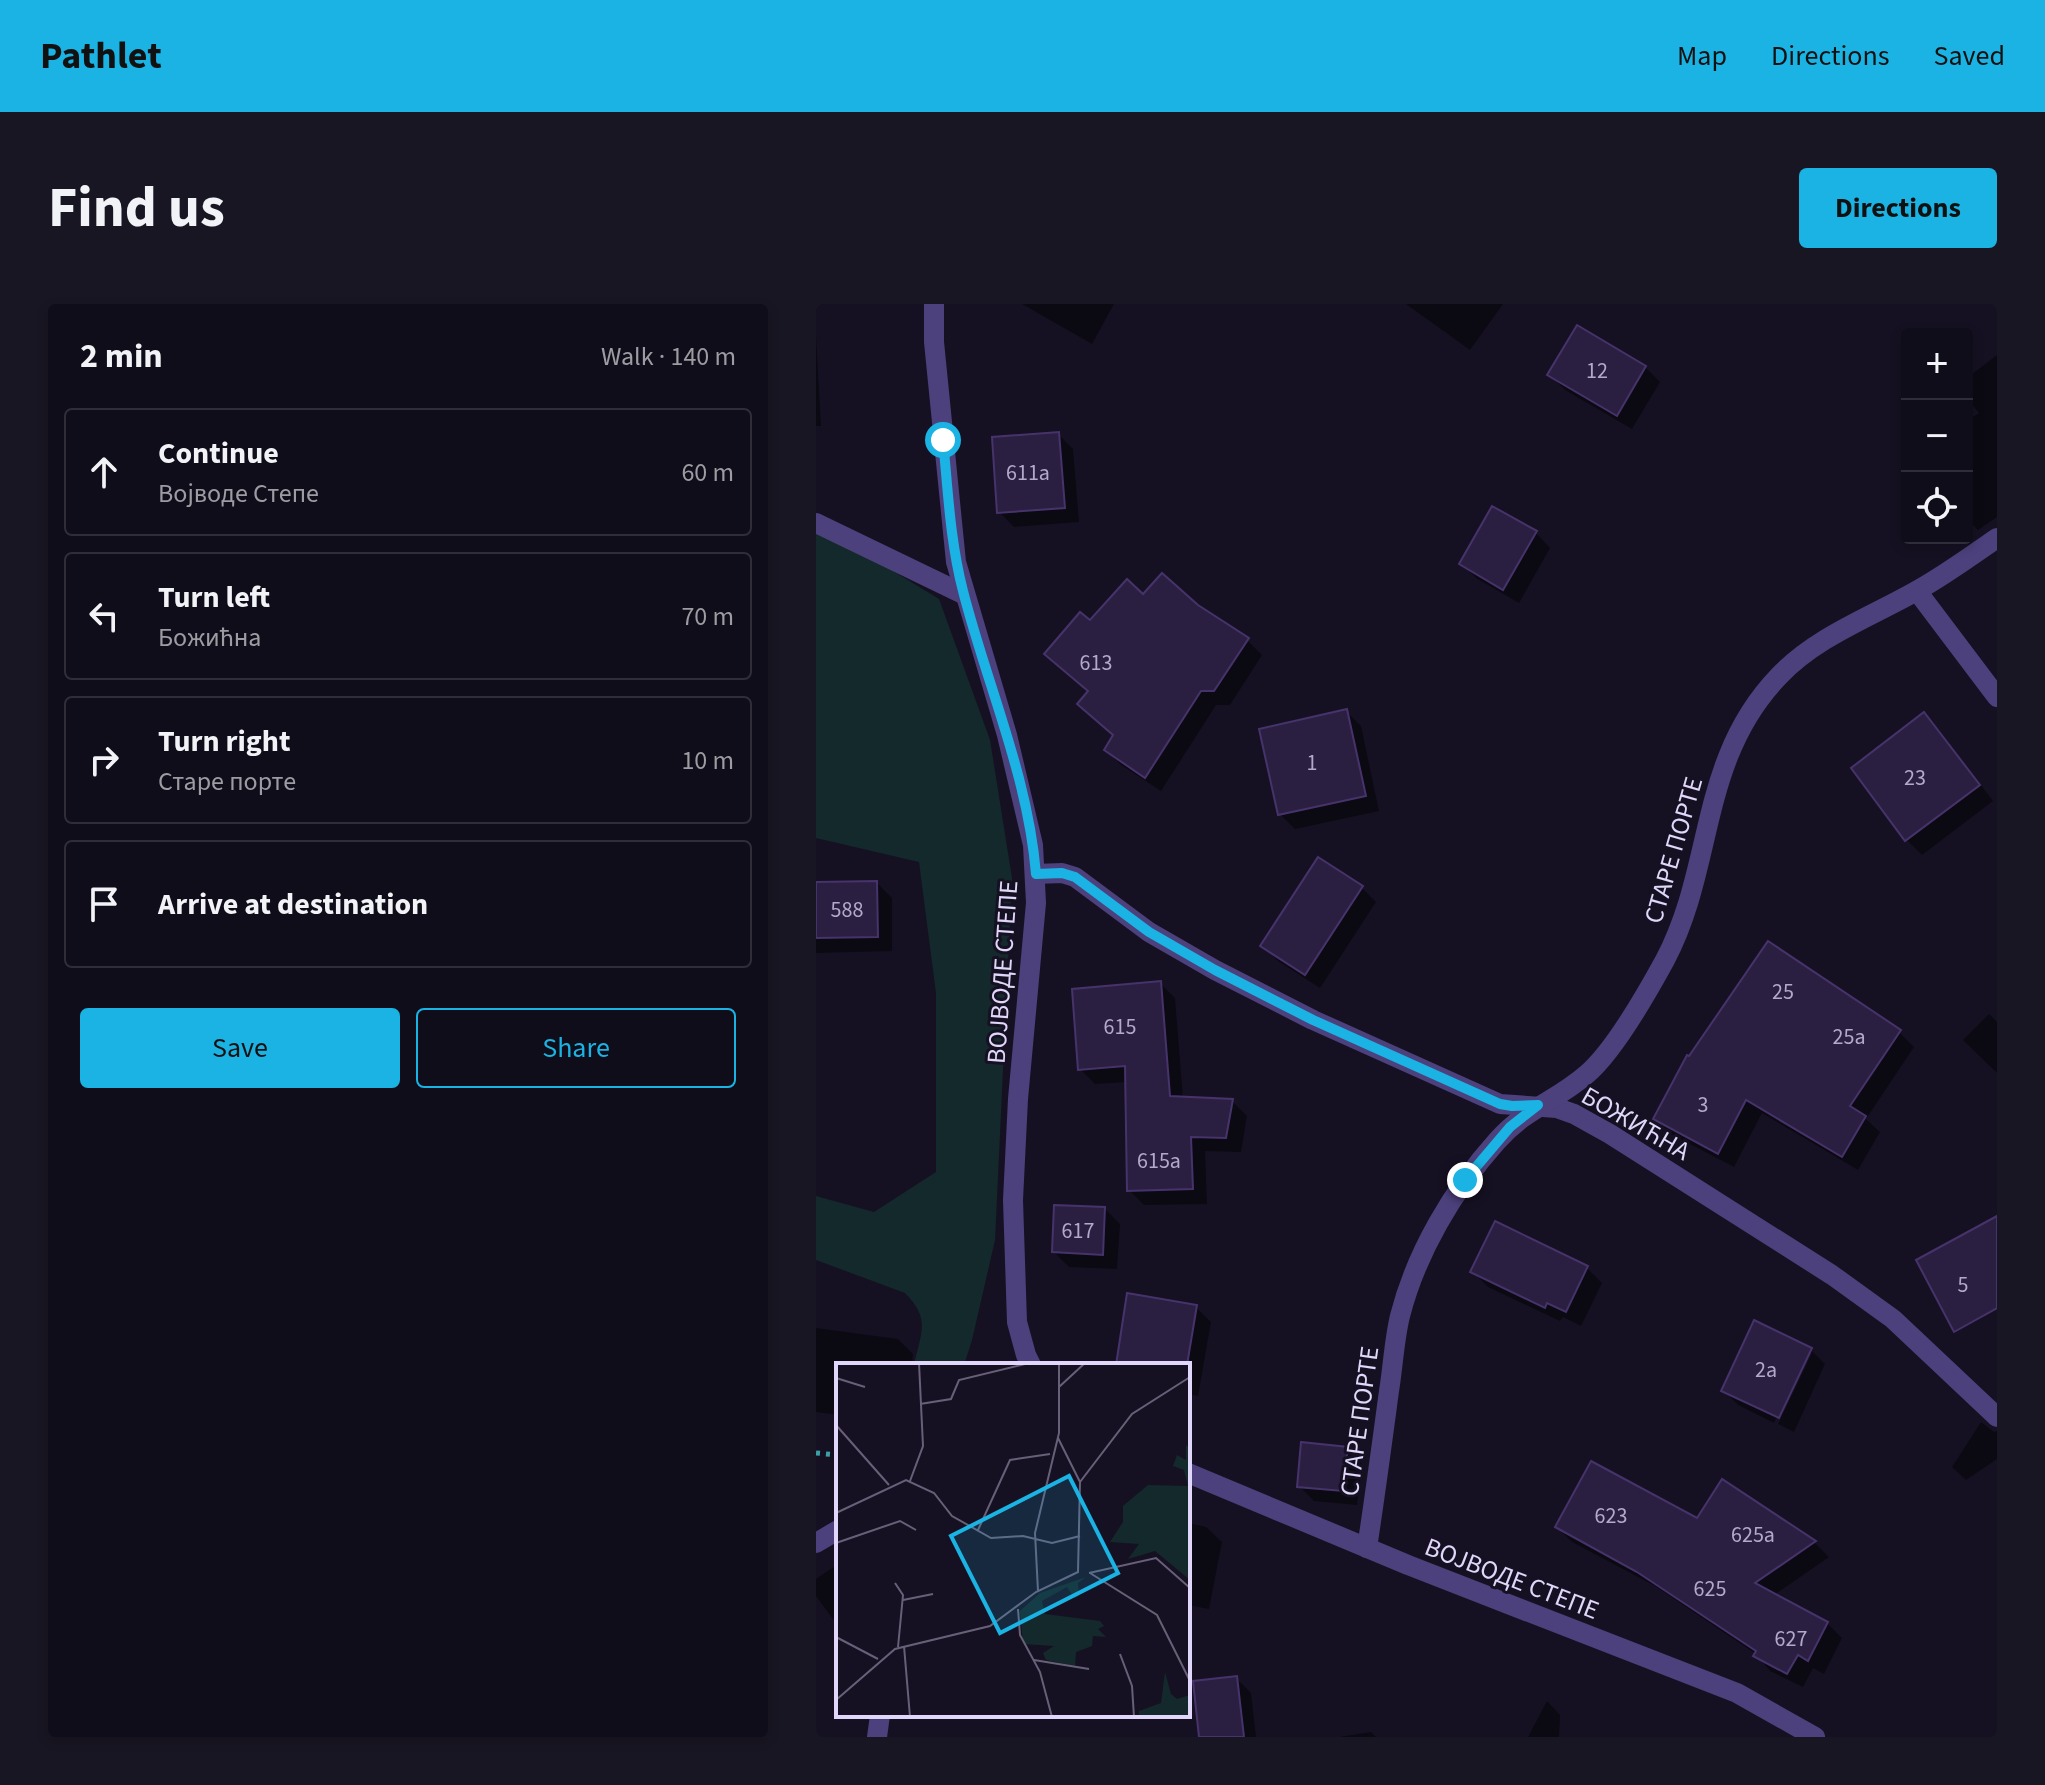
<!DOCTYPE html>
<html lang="en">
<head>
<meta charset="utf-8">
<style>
  :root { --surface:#100d1a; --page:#191623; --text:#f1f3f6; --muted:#9c9ca2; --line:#302d39; --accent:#1ab3e3 }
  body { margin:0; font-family:"Source Sans 3",sans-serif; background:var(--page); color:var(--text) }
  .controls { position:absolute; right:24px; top:24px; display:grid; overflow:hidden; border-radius:8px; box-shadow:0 4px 12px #0003 }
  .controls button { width:72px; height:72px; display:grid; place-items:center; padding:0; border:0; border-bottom:2px solid var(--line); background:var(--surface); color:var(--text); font:40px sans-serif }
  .stop { position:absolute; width:24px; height:24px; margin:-18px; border:6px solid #1ab3e3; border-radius:50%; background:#fff }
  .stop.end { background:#1ab3e3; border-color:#fff; box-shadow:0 2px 8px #0008 }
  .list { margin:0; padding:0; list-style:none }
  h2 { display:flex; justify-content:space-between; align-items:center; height:104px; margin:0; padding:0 32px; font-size:34px }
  h2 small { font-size:26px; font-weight:400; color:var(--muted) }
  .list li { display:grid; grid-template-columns:52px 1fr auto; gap:24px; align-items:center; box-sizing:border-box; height:128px; margin:0 16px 16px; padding:0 16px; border:2px solid var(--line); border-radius:8px }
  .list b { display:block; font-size:30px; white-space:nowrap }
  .list p { margin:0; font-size:26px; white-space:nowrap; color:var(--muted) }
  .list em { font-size:26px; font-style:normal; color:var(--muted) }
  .actions { display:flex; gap:16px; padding:24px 32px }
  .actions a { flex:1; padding:18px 0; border:2px solid var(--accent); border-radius:8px; text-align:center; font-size:28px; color:var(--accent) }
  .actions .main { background:var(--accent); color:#111 }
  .icon { flex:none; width:44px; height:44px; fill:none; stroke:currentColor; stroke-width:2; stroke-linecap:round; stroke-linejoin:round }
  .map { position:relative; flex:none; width:1181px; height:1433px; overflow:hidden; border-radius:8px }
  header { display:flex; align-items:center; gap:48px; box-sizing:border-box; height:112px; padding:0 40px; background:var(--accent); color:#111 }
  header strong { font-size:38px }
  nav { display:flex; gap:44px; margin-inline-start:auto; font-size:28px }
  .intro { display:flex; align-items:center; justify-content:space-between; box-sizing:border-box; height:192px; padding:0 48px }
  h1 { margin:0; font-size:56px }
  .button { padding:20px 36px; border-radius:8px; background:var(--accent); color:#111; font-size:28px; font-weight:700 }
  main { display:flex; gap:48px; padding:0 48px }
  aside { flex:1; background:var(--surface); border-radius:8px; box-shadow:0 4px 12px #0003 }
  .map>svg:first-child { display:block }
  .green { fill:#14292c }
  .shadow { fill:#0007 }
  .building { fill:#2b1f41; stroke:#46336b; stroke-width:2 }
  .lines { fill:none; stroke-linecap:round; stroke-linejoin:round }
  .path { stroke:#3ca0a9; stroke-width:5; stroke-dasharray:4 6; stroke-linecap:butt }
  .minor { stroke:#4c417c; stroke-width:20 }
  .route { stroke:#1ab3e3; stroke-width:10 }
  .labels { text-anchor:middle; stroke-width:6; stroke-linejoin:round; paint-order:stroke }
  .number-label { font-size:22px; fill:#b3a9cc }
  .street-label { font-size:26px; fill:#e0d7fa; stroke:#161122 }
  .inset-road { fill:none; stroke:#676078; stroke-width:2 }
  .view { fill:#1ab3e3; fill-opacity:0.15; stroke:#1ab3e3; stroke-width:4 }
  .inset-edge { fill:none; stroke:#e0d7fa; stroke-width:4 }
</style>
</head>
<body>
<header>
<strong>Pathlet</strong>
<nav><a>Map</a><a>Directions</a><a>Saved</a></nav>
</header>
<div class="intro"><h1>Find us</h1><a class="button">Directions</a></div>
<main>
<aside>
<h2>2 min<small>Walk · 140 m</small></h2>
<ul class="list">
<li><svg class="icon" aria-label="ahead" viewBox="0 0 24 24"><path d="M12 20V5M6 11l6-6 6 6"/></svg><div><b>Continue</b><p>Војводе Степе</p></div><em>60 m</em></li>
<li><svg class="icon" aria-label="left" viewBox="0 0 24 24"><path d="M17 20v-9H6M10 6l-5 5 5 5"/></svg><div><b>Turn left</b><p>Божићна</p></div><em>70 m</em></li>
<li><svg class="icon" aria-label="right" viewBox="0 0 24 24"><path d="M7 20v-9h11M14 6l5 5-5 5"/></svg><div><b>Turn right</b><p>Старе порте</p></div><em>10 m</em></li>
<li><svg class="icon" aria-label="arrive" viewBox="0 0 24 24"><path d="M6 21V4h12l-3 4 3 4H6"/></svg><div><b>Arrive at destination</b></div></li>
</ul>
<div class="actions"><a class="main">Save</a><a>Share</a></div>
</aside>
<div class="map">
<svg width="1181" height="1433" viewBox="0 0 1181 1433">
  <rect width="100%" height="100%" fill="#161122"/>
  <path class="green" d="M0,220l123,75 51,141 22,138 -17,362 -23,100 -8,25h-50c7,-33 17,-46 -9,-72l-89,-33v-64l58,16 62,-40v-179l-17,-131 -103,-24z"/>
  <g class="shadow">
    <polygon points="206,0 298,0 276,40"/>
    <polygon points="590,0 687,0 654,46"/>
    <polygon points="0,32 5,122 0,122"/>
    <polygon points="1181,51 1181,213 1162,226 1151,215 1151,117 1163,109 1151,94 1151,74"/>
    <polygon points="829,63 844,78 816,125 749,86 734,71"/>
    <polygon points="242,130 257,145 263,218 198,223 183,208"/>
    <polygon points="720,229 734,244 703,299 660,274 645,259"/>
    <polygon points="327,293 381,303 431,336 446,351 414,401 400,401 345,487 305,461 290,446 299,432 273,388 246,365 275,319"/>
    <polygon points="530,407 545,422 563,507 479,525 464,510"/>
    <polygon points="1108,411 1123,426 1177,497 1106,551 1091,536 1037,464"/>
    <polygon points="61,579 76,594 76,647 0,649 0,580"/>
    <polygon points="545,583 560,598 504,684 462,657 447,642"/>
    <polygon points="344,679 359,694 367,795 416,797 431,812 425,848 389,847 391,900 328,901 313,886 311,778 279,780 264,765"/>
    <polygon points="1173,710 1181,718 1181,769 1147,736"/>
    <polygon points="1083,728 1098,743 1050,815 1064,828 1042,866 946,809 918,863 855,830 840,815"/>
    <polygon points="289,905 304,920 301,965 253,963 238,948"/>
    <polygon points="771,964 786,979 765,1022 747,1013 744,1017 672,983 657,968"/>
    <polygon points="380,1003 395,1018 382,1092 372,1090 372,1061 302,1061"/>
    <polygon points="0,1024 82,1035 97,1050 96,1061 22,1061 22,1111 0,1108"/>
    <polygon points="994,1045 1009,1060 978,1128 962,1120 996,1049 991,1049 958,1119 922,1101 907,1086"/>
    <polygon points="1165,1118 1178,1128 1181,1127 1181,1155 1150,1176 1136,1163"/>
    <polygon points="531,1145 546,1160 541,1201 498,1197 483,1182"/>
    <polygon points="906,1178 998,1238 1013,1253 958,1291 1011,1319 1026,1334 1008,1370 997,1364 987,1383 954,1367 940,1350 839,1282 756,1238 741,1223 882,1217"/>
    <polygon points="372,1219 390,1223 406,1238 393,1305 372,1301"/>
    <polygon points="22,1260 22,1322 0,1292 0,1275"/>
    <polygon points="420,1374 435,1389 440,1433 385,1433"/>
    <polygon points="731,1397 744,1411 743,1433 712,1433"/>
    <polygon points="555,1428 560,1433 523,1433"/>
  </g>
  <g class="building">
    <polygon points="761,21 830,62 801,112 731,71"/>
    <polygon points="243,128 249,204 181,209 176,133"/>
    <polygon points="676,202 721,227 687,286 643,260"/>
    <polygon points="346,269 382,301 433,334 398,387 385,387 329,474 288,446 297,431 261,400 272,387 228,350 264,308 274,316 311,275 327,290"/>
    <polygon points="531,405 550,492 462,511 443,425"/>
    <polygon points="1108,408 1164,481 1089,537 1035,464"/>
    <polygon points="502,553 547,582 489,671 444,642"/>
    <polygon points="61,577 62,633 0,634 0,578"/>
    <polygon points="952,637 1085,726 1034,802 1050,812 1026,853 930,796 902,850 837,815 871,751 873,752"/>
    <polygon points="345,677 354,792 417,795 410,834 375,833 377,885 311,887 309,762 262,766 256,685"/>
    <polygon points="238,901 289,903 287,951 236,948"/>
    <polygon points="1181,912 1181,1004 1138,1028 1100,956"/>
    <polygon points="679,917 772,962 750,1008 731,999 729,1004 654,968"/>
    <polygon points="311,989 381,1001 371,1061 300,1061"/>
    <polygon points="938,1016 996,1044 963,1114 905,1087"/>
    <polygon points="485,1138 532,1143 527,1187 481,1183"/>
    <polygon points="775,1157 881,1214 906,1175 1000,1237 939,1279 1012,1318 992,1357 982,1351 971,1370 937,1352 940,1347 821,1268 739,1223"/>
    <polygon points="421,1372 428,1433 383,1433 377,1377"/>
  </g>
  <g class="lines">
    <polyline class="path" points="0,1149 22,1151"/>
    <g class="minor">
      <polyline points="118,0 118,38 140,258 191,431 217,541 220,599 202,795 197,896 201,1018 210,1051 215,1061"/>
      <polyline points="0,219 147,290"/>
      <polyline points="1101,287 1181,393"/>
      <polyline points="220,570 246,569 259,573 333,628 399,666 497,716 684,800 741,804 758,810 794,830 1016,971 1077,1015 1181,1113"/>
      <polyline points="372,1169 592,1261 921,1389 999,1433"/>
      <polyline points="0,1239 22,1226"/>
      <path d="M551,1244c8,-52 15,-105 22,-157 4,-24 5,-50 11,-75 16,-63 53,-126 97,-175 28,-32 59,-40 90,-67 28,-24 60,-81 78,-114 50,-94 33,-200 114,-284 38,-40 92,-59 139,-86 27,-15 53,-34 79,-52"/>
      <polyline points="61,1433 64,1411"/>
    </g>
  </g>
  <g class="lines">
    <path class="route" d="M127,136c5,50 7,101 20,151 24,94 65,185 73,283l26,-1 13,4 74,55 66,38 98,50 187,84 12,2 26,-1 -28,22 -45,53"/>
  </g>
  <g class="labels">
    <g class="number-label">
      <text x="781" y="74">12</text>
      <text x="212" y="176">611a</text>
      <text x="280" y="366">613</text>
      <text x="496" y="466">1</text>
      <text x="1099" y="481">23</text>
      <text x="31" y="613">588</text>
      <text x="967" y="695">25</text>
      <text x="304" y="730">615</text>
      <text x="1033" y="740">25a</text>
      <text x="887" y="808">3</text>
      <text x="343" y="864">615a</text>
      <text x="262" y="934">617</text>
      <text x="1147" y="988">5</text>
      <text x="950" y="1073">2a</text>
      <text x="795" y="1219">623</text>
      <text x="937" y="1238">625a</text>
      <text x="894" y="1292">625</text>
      <text x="975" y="1342">627</text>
    </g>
    <g class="street-label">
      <text transform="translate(857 546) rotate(-74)" y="9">СТАРЕ ПОРТЕ</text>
      <text transform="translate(186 668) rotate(-86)" y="9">ВОЈВОДЕ СТЕПЕ</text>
      <text transform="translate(820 819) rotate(30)" y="9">БОЖИЋНА</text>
      <text transform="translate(543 1117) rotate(-82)" y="9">СТАРЕ ПОРТЕ</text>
      <text transform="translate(696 1274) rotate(21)" y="9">ВОЈВОДЕ СТЕПЕ</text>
    </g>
  </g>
  <g transform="translate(20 1059)">
    <rect width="354" height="354" fill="#161122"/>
    <path d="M350,82l4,4v131l-35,-29 -27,8 11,-15 -29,-2 13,-20v-16l25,-21 40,1 -4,-16 -11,-4 4,-11 9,5zM250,214l-8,6 1,13 -5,2 -7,-11 -25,14 3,13 55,7 4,5 -6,3 8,8 -13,-1 -1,10 -16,6 -1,14 -29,-6 -3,-7 11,-7 -31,-2 -3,-33 20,-18zM329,309l6,22 6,5 13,-4v22l-51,-1v-5l22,-8z" fill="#14292c"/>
    <path class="inset-road" d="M0,15l29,9M223,24l26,-24M84,41l31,-5 8,-19 70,-17M0,62l53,60M222,75l22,44M74,118l13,-35 -4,-83M0,150l70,-33 28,13 18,23 39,22 32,-2 29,7 28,-7M142,167l32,-70 40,-6M0,180l64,-22 16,9M253,210l67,-15 34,30M254,210l67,42 33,66M59,220l8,12 -5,52M202,228l-3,-58 24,-100v-70M67,237l30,-6M182,246l2,26 20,37 12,45M0,274l42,22M68,283l6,71M284,291l12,32 2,31M198,297l55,9M0,337l59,-51 95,-23 46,-34 42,-20 2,-90 52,-68 58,-37"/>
    <path class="view" d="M233,113l49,97 -118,60 -49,-97z"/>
    <rect width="354" height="354" class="inset-edge"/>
  </g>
</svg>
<div class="controls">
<button>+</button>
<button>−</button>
<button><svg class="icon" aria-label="locate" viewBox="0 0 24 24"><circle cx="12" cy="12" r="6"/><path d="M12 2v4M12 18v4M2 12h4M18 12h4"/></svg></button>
</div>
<div class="stop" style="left:127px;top:136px"></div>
<div class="stop end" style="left:649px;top:876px"></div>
</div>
</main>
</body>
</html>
